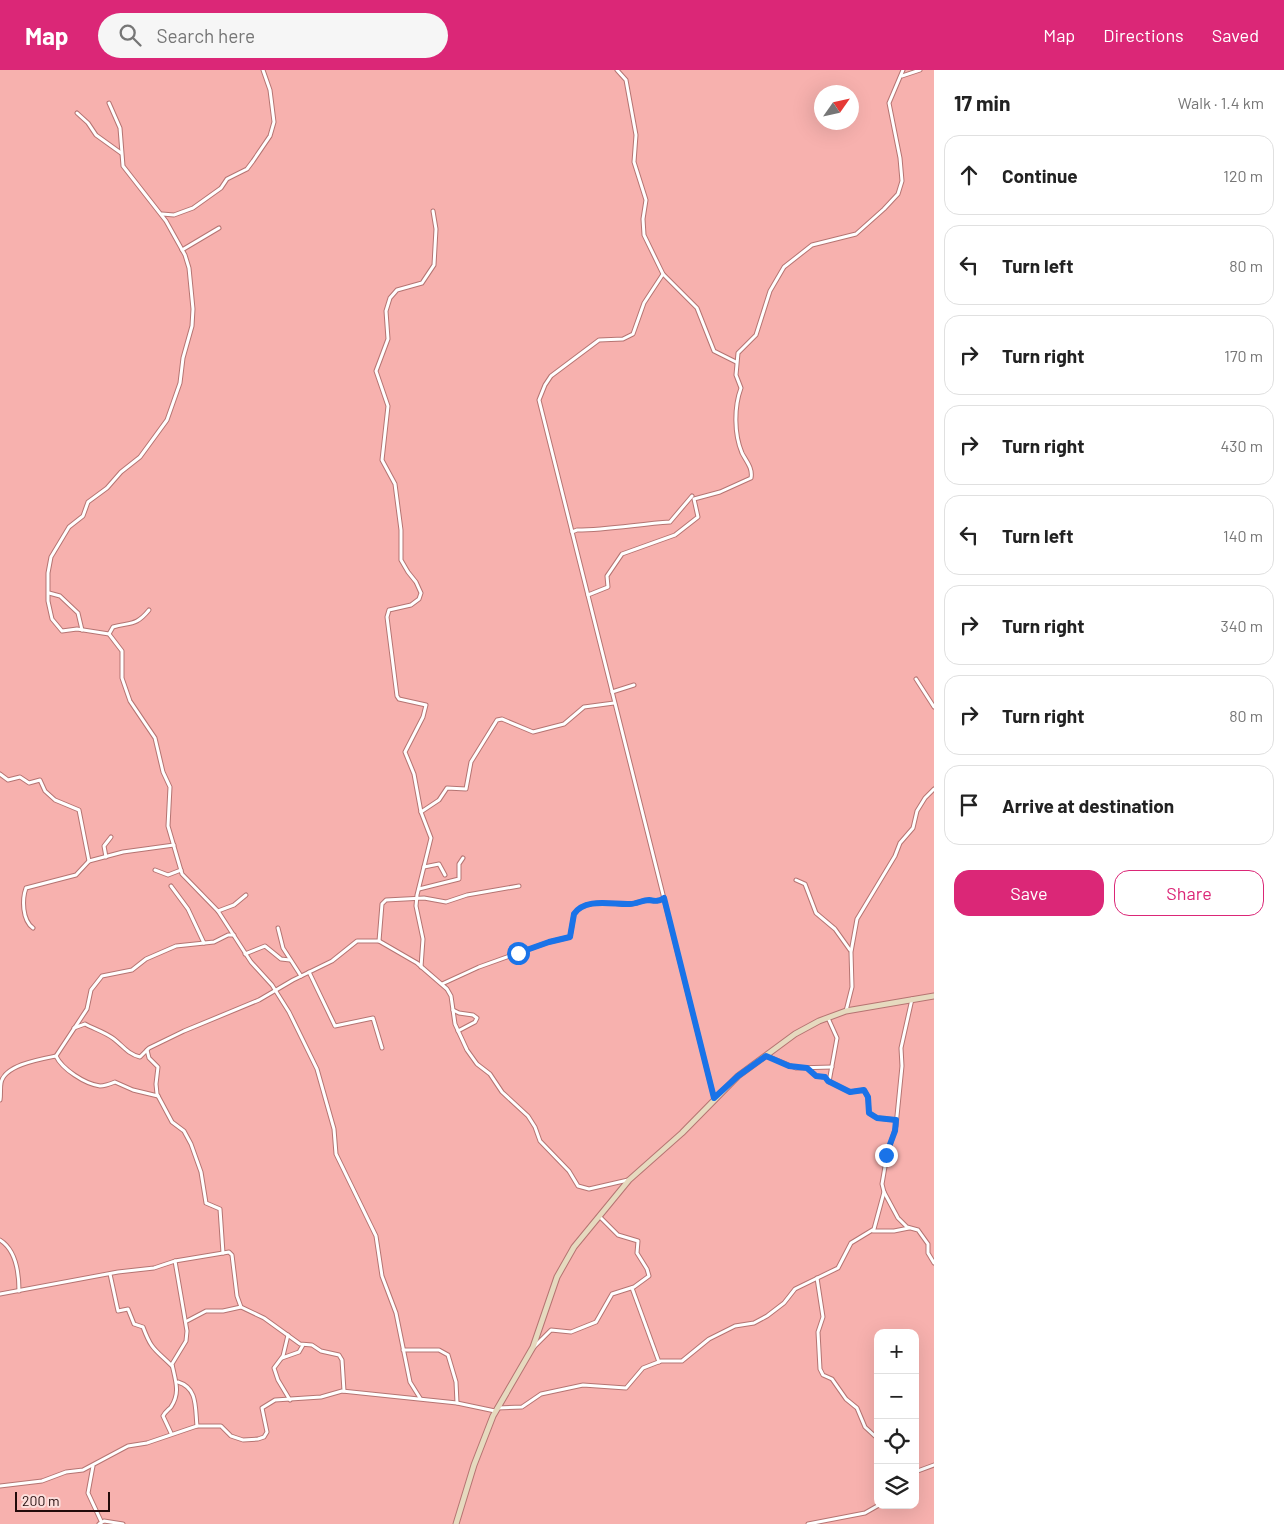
<!DOCTYPE html>
<html lang="en">
<head>
<meta charset="utf-8">
<style>
  :root { --surface:#fff; --page:#f6f6f6; --text:#222; --muted:#767676; --line:#e0e0e0; --accent:#db2777 }
  body { margin:0; font-family:Barlow,sans-serif; background:var(--page); color:var(--text) }
  .controls { position:absolute; right:15px; bottom:15px; display:grid; overflow:hidden; border-radius:10px; box-shadow:0 5px 20px #0002 }
  .controls button { width:45px; height:45px; display:grid; place-items:center; padding:0; border:0; border-bottom:1px solid var(--line); background:var(--surface); color:var(--text); font:25px sans-serif }
  .compass { position:absolute; left:814px; top:15px; width:45px; height:45px; border-radius:50%; background:var(--surface); box-shadow:0 5px 20px #0002; rotate:56deg }
  .scale { position:absolute; left:15px; bottom:12px; width:95px; box-sizing:border-box; padding-left:5px; border:2px solid #220a0a; border-top:0; font-size:14px; line-height:18px; white-space:nowrap; color:#220a0a; -webkit-text-stroke:4px #fcdedc; paint-order:stroke }
  .stop { position:absolute; width:15px; height:15px; margin:-11px; border:4px solid #1a73e8; border-radius:50%; background:#fff }
  .stop.end { background:#1a73e8; border-color:#fff; box-shadow:0 1px 5px #0008 }
  .list { margin:0; padding:0; list-style:none }
  h2 { display:flex; justify-content:space-between; align-items:center; height:65px; margin:0; padding:0 20px; font-size:21px }
  h2 small { font-size:16px; font-weight:400; color:var(--muted) }
  .list li { display:grid; grid-template-columns:32px 1fr auto; gap:15px; align-items:center; box-sizing:border-box; height:80px; margin:0 10px 10px; padding:0 10px; border:1px solid var(--line); border-radius:15px }
  .list b { display:block; font-size:19px; white-space:nowrap }
  .list em { font-size:16px; font-style:normal; color:var(--muted) }
  .actions { display:flex; gap:10px; padding:15px 20px }
  .actions a { flex:1; padding:11px 0; border:1px solid var(--accent); border-radius:15px; text-align:center; font-size:18px; color:var(--accent) }
  .actions .main { background:var(--accent); color:#fff }
  .icon { flex:none; width:28px; height:28px; fill:none; stroke:currentColor; stroke-width:2; stroke-linecap:round; stroke-linejoin:round }
  .map { position:relative; flex:none; width:934px; height:1454px; overflow:hidden }
  header { display:flex; align-items:center; gap:30px; box-sizing:border-box; height:70px; padding:0 25px; background:var(--accent); color:#fff }
  header strong { font-size:24px }
  nav { display:flex; gap:28px; margin-inline-start:auto; font-size:18px }
  .search { width:350px; height:45px; background:var(--page); display:flex; align-items:center; gap:12px; box-sizing:border-box; padding:0 18px; border-radius:28px; color:var(--muted); font-size:19px }
  main { display:flex }
  aside { flex:1; background:var(--surface) }
  .map>svg:first-child { display:block }
  .lines { fill:none; stroke-linecap:round; stroke-linejoin:round }
  .street-casing { stroke:#b57472; stroke-width:5 }
  .secondary-casing { stroke:#b57472; stroke-width:7 }
  .street { stroke:#fff; stroke-width:3 }
  .secondary { stroke:#e6dabf; stroke-width:5 }
  .route { stroke:#1a73e8; stroke-width:6 }
</style>
</head>
<body>
<header>
<strong>Map</strong>
<div class="search"><svg class="icon" aria-label="search" viewBox="0 0 24 24"><circle cx="10" cy="10" r="6"/><path d="M15 15l6 6"/></svg>Search here</div>
<nav><a>Map</a><a>Directions</a><a>Saved</a></nav>
</header>
<main>
<div class="map">
<svg width="934" height="1454" viewBox="0 0 934 1454">
  <rect width="100%" height="100%" fill="#f7b1ae"/>
  <g class="lines">
    <g class="street-casing">
      <g id="street">
        <polyline points="617,0 626,10 636,65 634,92 646,130 643,149 644,165 663,204 697,238 714,281 736,292"/>
        <polyline points="902,6 920,0"/>
        <polyline points="109,33 120,58 123,96 166,151 185,185 189,198 193,239 192,256 183,288 180,313 167,350 140,387 121,402 107,418 88,432 83,446 69,457 51,487 48,503 48,531 52,549 62,561 77,559 109,564 122,581 122,608 130,631 155,668 163,702 170,717 168,756 182,804 218,841 251,892 272,915 289,942 317,999 334,1059 336,1084 376,1166 382,1206 396,1243 410,1312 420,1328"/>
        <polyline points="77,43 88,53 96,65 121,83"/>
        <polyline points="162,144 174,145 193,138 221,118 227,109 247,99 253,91 270,66 274,52 270,20 263,0"/>
        <polyline points="182,180 219,158"/>
        <polyline points="663,204 644,233 633,264 623,269 599,270 551,306 545,315 539,330 714,1028"/>
        <path d="M572,462l5,-2c32,0 61,-6 93,-8l22,-26"/>
        <polyline points="49,523 60,526 78,543 82,560"/>
        <path d="M588,525l20,-8 -1,-11 15,-22 53,-19 23,-18 -4,-18 26,-7 31,-14c2,-10 -5,-17 -9,-25 -8,-19 -8,-46 -1,-65l-5,-13 2,-22 18,-18 14,-44 14,-24 28,-22 44,-11 28,-25 14,-15 4,-13 -2,-23 -11,-55 14,-33"/>
        <path d="M109,564l4,-7c18,-5 23,-1 36,-17"/>
        <polyline points="916,609 934,637"/>
        <polyline points="612,622 634,615"/>
        <polyline points="0,704 8,710 20,707 29,713 40,710 45,721 55,730 79,740 89,791"/>
        <polyline points="421,742 439,730 447,718 466,719 471,692 497,650 502,649 533,662 564,654 584,637 614,633"/>
        <polyline points="106,787 104,776 111,767"/>
        <polyline points="424,797 439,794 445,805"/>
        <polyline points="155,800 168,805 181,800"/>
        <polyline points="796,810 805,814 816,843 835,859 850,880"/>
        <polyline points="171,816 188,839 204,873"/>
        <polyline points="419,819 459,809 459,794 463,788"/>
        <polyline points="218,841 234,835 246,825"/>
        <path d="M33,858c-11,-8 -11,-29 -7,-40l50,-13 13,-14 34,-9 51,-7"/>
        <polyline points="278,858 283,878 301,906"/>
        <polyline points="379,871 382,834 386,830 424,828 446,832 467,825 519,816"/>
        <polyline points="245,884 265,876 281,889 290,890"/>
        <polyline points="421,897 423,869 416,836 417,825 431,768 421,742 414,704 405,682 423,647 426,635 399,629 397,626 387,547 389,540 411,535 419,529 421,523 416,512 408,502 401,490 401,460 395,414 382,390 388,336 376,301 388,269 386,241 390,228 397,220 422,213 434,195 436,159 433,141"/>
        <polyline points="309,902 335,956 373,948 382,978"/>
        <path d="M442,914l37,-17 70,-25 21,-5 4,-23c11,-17 39,-9 56,-10 6,0 13,-4 19,-4 6,1 9,2 15,-2"/>
        <polyline points="912,929 901,978 902,996 896,1056 887,1085 882,1114 884,1122 898,1148 907,1157 918,1160 928,1174 928,1183 934,1193"/>
        <polyline points="453,940 459,943 473,945 477,948 475,952 458,961"/>
        <polyline points="846,941 852,917 851,882 857,849 895,786 900,773 913,758 917,741 925,728 934,719"/>
        <polyline points="828,948 837,968 829,1012"/>
        <path d="M74,958l11,-4c9,5 20,8 29,15 9,7 14,15 26,18l9,-9 35,-17 75,-31 34,-20 39,-19 25,-20h22l38,22 30,26 4,7 4,28 12,26 10,14 13,10 12,18 26,24 7,11 5,14 29,30 9,15 11,3 39,-9"/>
        <polyline points="147,980 149,988 158,997 156,1014 157,1024 172,1052 184,1061 191,1074 201,1102 206,1133 220,1139 223,1183"/>
        <path d="M56,986c6,13 29,28 44,30 5,0 10,-2 15,-4l18,8 25,6"/>
        <polyline points="767,986 796,998 832,997"/>
        <polyline points="807,998 816,1006 825,1007 828,1011 850,1022 864,1020 868,1027 869,1043 877,1048 896,1050"/>
        <path d="M0,1030c1,-6 0,-12 1,-17 3,-18 40,-24 55,-27l31,-47 4,-19 11,-14 30,-6 14,-11 30,-13 38,-4 14,-7h6"/>
        <polyline points="873,1161 894,1161 909,1158"/>
        <path d="M0,1170c16,10 19,33 19,51"/>
        <path d="M110,1204l8,37 10,-2 6,15 9,3c9,24 12,22 29,39"/>
        <polyline points="817,1208 823,1247 818,1262 820,1299 823,1305 832,1309 846,1329 857,1338 865,1357 878,1369"/>
        <polyline points="632,1218 659,1292"/>
        <polyline points="0,1224 118,1202 154,1198 175,1191 229,1182 232,1185 237,1226 241,1237 264,1248 300,1274 312,1275 321,1281 339,1285 342,1290 344,1321"/>
        <polyline points="187,1251 206,1241 223,1241 241,1237"/>
        <polyline points="288,1265 283,1286 274,1298 278,1310 290,1330"/>
        <polyline points="534,1277 551,1260 571,1262 596,1252 612,1224 634,1217 649,1206 647,1199 637,1183 638,1171 618,1165 599,1146"/>
        <polyline points="403,1280 439,1280 448,1285 456,1312 457,1333"/>
        <polyline points="282,1288 299,1282 303,1275"/>
        <path d="M178,1312c20,6 17,26 19,44"/>
        <polyline points="497,1338 522,1337 541,1324 583,1315 626,1318 643,1298 661,1291 682,1291 709,1269 735,1256 754,1253 767,1246 784,1233 795,1219 838,1198 851,1173 874,1159 884,1122"/>
        <path d="M171,1363l-8,-17c2,-4 5,-6 8,-9 10,-15 4,-27 1,-43l14,-23 1,-10 -12,-70"/>
        <polyline points="93,1396 88,1423 101,1451"/>
        <polyline points="915,1402 934,1395"/>
        <polyline points="0,1416 42,1411 66,1402 83,1400 128,1376 147,1373 197,1356 221,1356 231,1366 243,1370 258,1369 264,1367 267,1362 262,1338 275,1330 321,1327 342,1321 457,1333 495,1341"/>
        <polyline points="99,1454 104,1451 123,1454"/>
        <polyline points="808,1454 865,1443 879,1435"/>
      </g>
    </g>
    <g class="secondary-casing">
      <polyline id="secondary" points="456,1454 474,1395 493,1346 533,1277 557,1207 574,1177 629,1110 682,1063 738,1006 795,964 819,951 846,941 934,926"/>
    </g>
    <use href="#street" class="street"/>
    <use href="#secondary" class="secondary"/>
  </g>
  <g class="lines">
    <path class="route" d="M518,883l31,-11 21,-5 4,-23c11,-17 40,-9 56,-10 6,0 13,-4 19,-4 6,1 9,2 15,-2l50,200 24,-22 28,-20 23,10 18,2 9,8 9,1 3,4 22,11 14,-2 4,7 1,16 8,5 19,2 -1,11 -9,24"/>
  </g>
</svg>
<div class="controls">
<button>+</button>
<button>−</button>
<button><svg class="icon" aria-label="locate" viewBox="0 0 24 24"><circle cx="12" cy="12" r="6"/><path d="M12 2v4M12 18v4M2 12h4M18 12h4"/></svg></button>
<button><svg class="icon" aria-label="layers" viewBox="0 0 24 24"><path d="M12 4l9 5-9 5-9-5zM3 14l9 5 9-5"/></svg></button>
</div>
<svg class="compass" viewBox="-18 -18 36 36"><path d="M0-13l5 13h-10z" fill="#e53935"/><path d="M0 13l5-13h-10z" fill="#767676"/></svg>
<div class="scale">200 m</div>
<div class="stop" style="left:518px;top:883px"></div>
<div class="stop end" style="left:886px;top:1085px"></div>
</div>
<aside>
<h2>17 min<small>Walk · 1.4 km</small></h2>
<ul class="list">
<li><svg class="icon" aria-label="ahead" viewBox="0 0 24 24"><path d="M12 20V5M6 11l6-6 6 6"/></svg><div><b>Continue</b></div><em>120 m</em></li>
<li><svg class="icon" aria-label="left" viewBox="0 0 24 24"><path d="M17 20v-9H6M10 6l-5 5 5 5"/></svg><div><b>Turn left</b></div><em>80 m</em></li>
<li><svg class="icon" aria-label="right" viewBox="0 0 24 24"><path d="M7 20v-9h11M14 6l5 5-5 5"/></svg><div><b>Turn right</b></div><em>170 m</em></li>
<li><svg class="icon" aria-label="right" viewBox="0 0 24 24"><path d="M7 20v-9h11M14 6l5 5-5 5"/></svg><div><b>Turn right</b></div><em>430 m</em></li>
<li><svg class="icon" aria-label="left" viewBox="0 0 24 24"><path d="M17 20v-9H6M10 6l-5 5 5 5"/></svg><div><b>Turn left</b></div><em>140 m</em></li>
<li><svg class="icon" aria-label="right" viewBox="0 0 24 24"><path d="M7 20v-9h11M14 6l5 5-5 5"/></svg><div><b>Turn right</b></div><em>340 m</em></li>
<li><svg class="icon" aria-label="right" viewBox="0 0 24 24"><path d="M7 20v-9h11M14 6l5 5-5 5"/></svg><div><b>Turn right</b></div><em>80 m</em></li>
<li><svg class="icon" aria-label="arrive" viewBox="0 0 24 24"><path d="M6 21V4h12l-3 4 3 4H6"/></svg><div><b>Arrive at destination</b></div></li>
</ul>
<div class="actions"><a class="main">Save</a><a>Share</a></div>
</aside>
</main>
</body>
</html>
